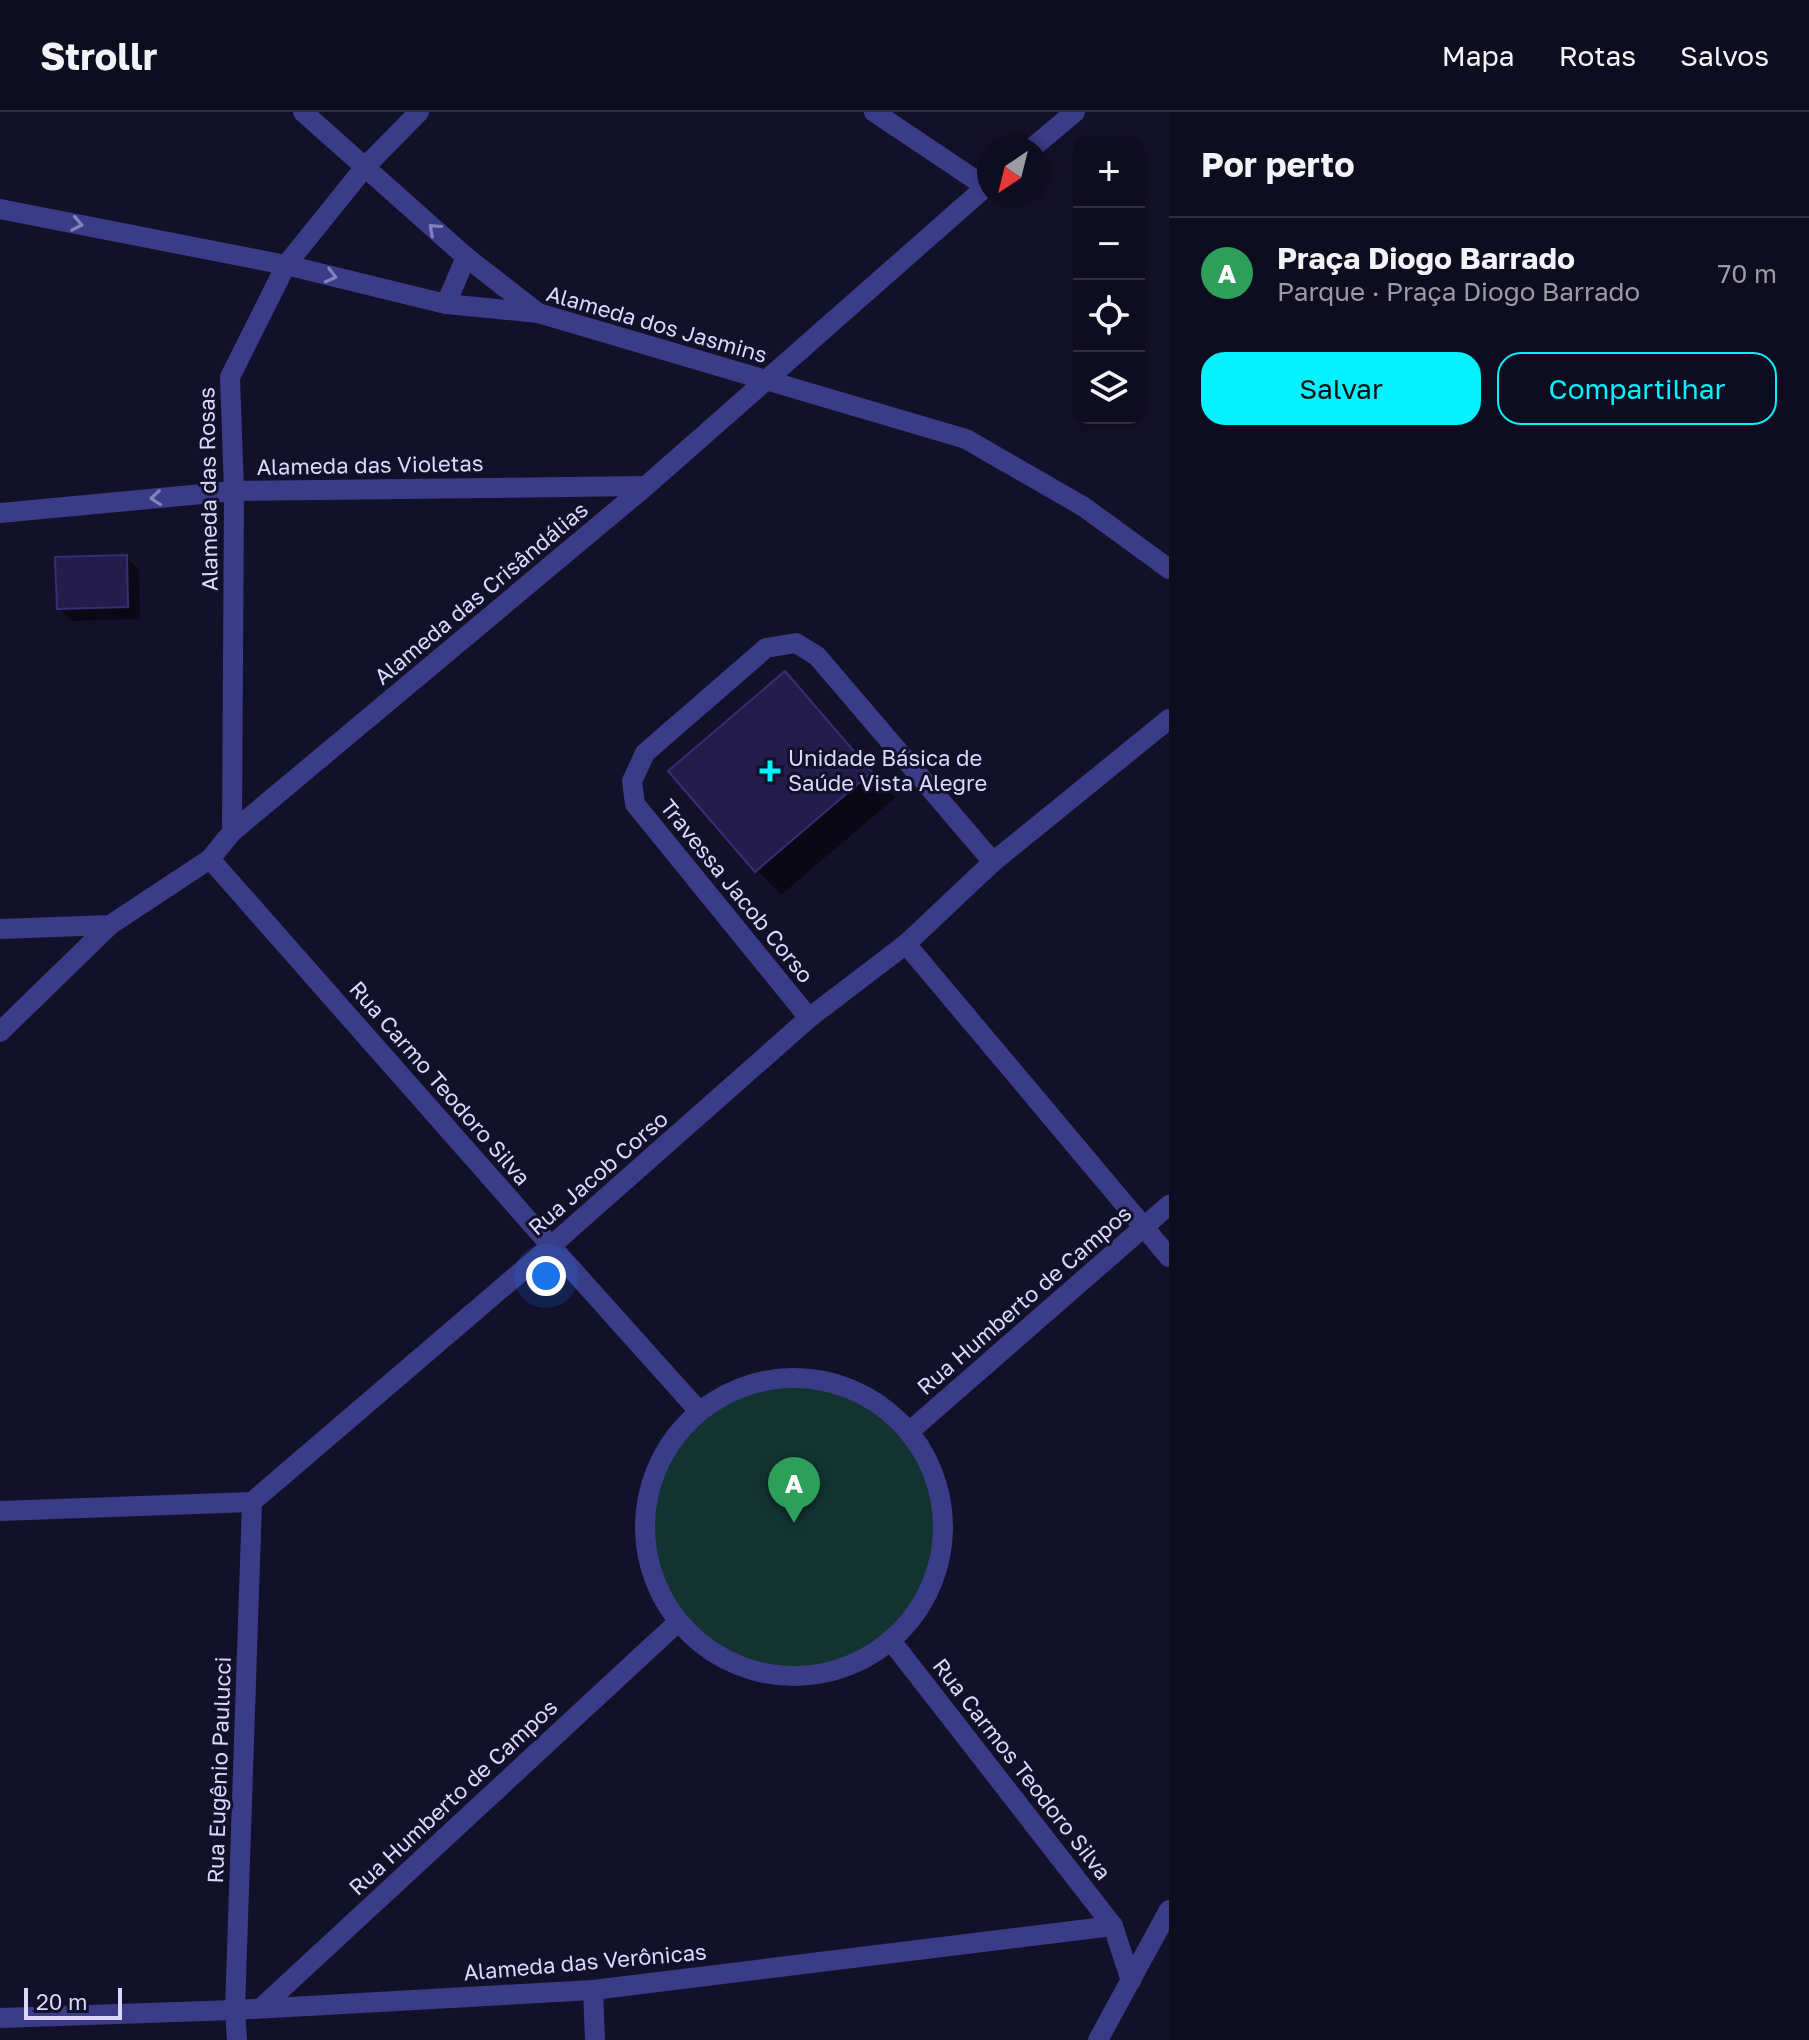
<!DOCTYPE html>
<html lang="pt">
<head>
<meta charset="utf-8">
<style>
  :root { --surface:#0e0c1f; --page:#171528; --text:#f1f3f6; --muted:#9b9ba4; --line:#2e2c3d; --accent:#04f1ff }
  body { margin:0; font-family:"Golos Text",sans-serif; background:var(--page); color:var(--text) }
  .controls { position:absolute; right:24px; top:24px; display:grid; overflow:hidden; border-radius:16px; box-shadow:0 4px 12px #0003 }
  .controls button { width:72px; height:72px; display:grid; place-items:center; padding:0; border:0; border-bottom:2px solid var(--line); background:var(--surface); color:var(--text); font:40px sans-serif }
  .compass { position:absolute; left:977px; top:24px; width:72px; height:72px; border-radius:50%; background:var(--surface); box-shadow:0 4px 12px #0003; rotate:215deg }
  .scale { position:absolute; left:24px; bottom:20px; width:98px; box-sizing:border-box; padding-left:8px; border:4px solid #dbd8ff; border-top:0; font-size:22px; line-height:28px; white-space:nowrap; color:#dbd8ff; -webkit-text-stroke:6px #131029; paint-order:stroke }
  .you { position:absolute; left:546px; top:1164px; width:28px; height:28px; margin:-20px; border:6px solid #fff; border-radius:50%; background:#1a73e8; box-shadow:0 0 0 12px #1a73e833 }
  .badge { display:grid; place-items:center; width:52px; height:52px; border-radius:50%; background:var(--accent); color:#fff; font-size:26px; font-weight:700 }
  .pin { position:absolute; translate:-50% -66px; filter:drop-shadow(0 2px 4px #0008) }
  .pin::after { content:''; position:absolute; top:42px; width:28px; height:24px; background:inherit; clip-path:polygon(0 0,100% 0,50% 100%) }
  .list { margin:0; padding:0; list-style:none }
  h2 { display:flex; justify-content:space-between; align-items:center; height:104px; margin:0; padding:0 32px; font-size:34px }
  h2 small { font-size:26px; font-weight:400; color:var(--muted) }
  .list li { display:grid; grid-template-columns:52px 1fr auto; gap:24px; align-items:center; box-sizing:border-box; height:112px; padding:0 32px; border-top:2px solid var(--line) }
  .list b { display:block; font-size:30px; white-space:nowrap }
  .list p { margin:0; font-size:26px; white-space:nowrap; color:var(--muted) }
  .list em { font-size:26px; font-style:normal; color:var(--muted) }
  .actions { display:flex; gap:16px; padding:24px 32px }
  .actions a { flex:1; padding:18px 0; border:2px solid var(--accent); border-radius:24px; text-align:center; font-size:28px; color:var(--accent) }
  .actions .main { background:var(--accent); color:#111 }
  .icon { flex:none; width:44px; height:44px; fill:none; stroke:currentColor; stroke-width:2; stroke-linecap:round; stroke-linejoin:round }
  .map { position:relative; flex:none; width:1169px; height:1928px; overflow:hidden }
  header { display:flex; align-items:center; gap:48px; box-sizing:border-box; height:112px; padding:0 40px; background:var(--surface); border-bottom:2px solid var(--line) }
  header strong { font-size:38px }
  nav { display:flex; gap:44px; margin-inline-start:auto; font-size:28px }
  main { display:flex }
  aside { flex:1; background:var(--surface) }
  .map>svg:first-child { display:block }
  .green { fill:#133331 }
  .shadow { fill:#0007 }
  .building { fill:#241c4a; stroke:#392e76; stroke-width:2 }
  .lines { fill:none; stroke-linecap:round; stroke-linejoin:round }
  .minor { stroke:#3b3c88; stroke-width:20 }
  .oneway { stroke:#8382be }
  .poi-dot { fill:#04f1ff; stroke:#131029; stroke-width:3 }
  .labels { text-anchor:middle; stroke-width:6; stroke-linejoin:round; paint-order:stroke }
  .street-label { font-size:22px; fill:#dbd8ff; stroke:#131029 }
  .poi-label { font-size:22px; fill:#dbd8ff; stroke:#131029; text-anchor:start }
</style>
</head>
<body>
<header>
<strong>Strollr</strong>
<nav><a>Mapa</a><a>Rotas</a><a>Salvos</a></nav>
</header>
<main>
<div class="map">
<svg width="1169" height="1928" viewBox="0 0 1169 1928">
  <rect width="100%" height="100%" fill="#131029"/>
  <circle class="green" cx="794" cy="1415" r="143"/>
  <g class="shadow">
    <polygon points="126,445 139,458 140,507 72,509 59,496"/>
    <polygon points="785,562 810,586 895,686 781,783 757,758"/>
  </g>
  <g class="building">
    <polygon points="127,443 128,495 57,497 55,445"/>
    <polygon points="785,559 872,660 755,760 668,659"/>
  </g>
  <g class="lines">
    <g class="minor">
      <polyline points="303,0 466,145 538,201"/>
      <polyline points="874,0 986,75"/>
      <polyline points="1032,36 1075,0"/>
      <polyline points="0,97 286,153 446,192 538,201 966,327 1084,395 1169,457"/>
      <polyline points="446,192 466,145"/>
      <polyline points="0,401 234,379 646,374"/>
      <polyline points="232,720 234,379 230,265 286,153 365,55 419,0"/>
      <polyline points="210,747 551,1134 698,1298"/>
      <polyline points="0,817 110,813"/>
      <polyline points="906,832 1169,1145"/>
      <polyline points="809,906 635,692 632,669 645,641 766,536 796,531 817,544 993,750"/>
      <polyline points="0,920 110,813 210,747 232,720 646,374 989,72"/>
      <circle cx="794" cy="1415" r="149"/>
      <polyline points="910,1319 1169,1093"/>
      <polyline points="0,1399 252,1390 551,1134 809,906 906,832 993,750 1169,607"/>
      <polyline points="892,1530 1113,1814"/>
      <polyline points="593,1878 595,1928"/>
      <polyline points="261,1896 678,1510"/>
      <polyline points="0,1906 235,1898 593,1878 1113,1814 1131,1869"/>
      <polyline points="237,1928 235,1898 252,1390"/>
      <polyline points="1098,1928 1169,1798"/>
    </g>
  </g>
  <defs><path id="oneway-chevron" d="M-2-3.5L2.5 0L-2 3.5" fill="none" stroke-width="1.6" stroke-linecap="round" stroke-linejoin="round" transform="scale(2)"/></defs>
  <g class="oneway">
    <use href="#oneway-chevron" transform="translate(77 112) rotate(11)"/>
    <use href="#oneway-chevron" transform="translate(434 117) rotate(-138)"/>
    <use href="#oneway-chevron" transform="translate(331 164) rotate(14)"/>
    <use href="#oneway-chevron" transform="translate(156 386) rotate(175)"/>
  </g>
  <path class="poi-dot" d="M766 647h8v8h8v8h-8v8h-8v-8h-8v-8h8z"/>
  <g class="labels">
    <g class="street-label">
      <text transform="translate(657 212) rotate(16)" y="8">Alameda dos Jasmins</text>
      <text transform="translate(370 353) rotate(-1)" y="8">Alameda das Violetas</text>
      <text transform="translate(208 377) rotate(-91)" y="8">Alameda das Rosas</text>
      <text transform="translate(481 481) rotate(-40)" y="8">Alameda das Crisândálias</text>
      <text transform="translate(737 779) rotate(51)" y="8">Travessa Jacob Corso</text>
      <text transform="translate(440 971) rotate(49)" y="8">Rua Carmo Teodoro Silva</text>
      <text transform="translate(598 1061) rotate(-41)" y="8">Rua Jacob Corso</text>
      <text transform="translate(1024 1188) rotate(-41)" y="8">Rua Humberto de Campos</text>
      <text transform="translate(1022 1657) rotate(52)" y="8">Rua Carmos Teodoro Silva</text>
      <text transform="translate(219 1658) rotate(-88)" y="8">Rua Eugênio Paulucci</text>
      <text transform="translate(453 1685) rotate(-43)" y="8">Rua Humberto de Campos</text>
      <text transform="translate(585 1850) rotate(-5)" y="8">Alameda das Verônicas</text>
    </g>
    <g class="poi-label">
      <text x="788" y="654">Unidade Básica de<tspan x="788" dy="25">Saúde Vista Alegre</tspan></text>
    </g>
  </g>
</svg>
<div class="controls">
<button>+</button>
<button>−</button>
<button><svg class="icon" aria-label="locate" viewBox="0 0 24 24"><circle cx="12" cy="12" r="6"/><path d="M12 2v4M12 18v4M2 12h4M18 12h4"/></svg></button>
<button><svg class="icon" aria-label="layers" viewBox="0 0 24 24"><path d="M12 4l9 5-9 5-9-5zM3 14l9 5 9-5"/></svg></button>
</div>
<svg class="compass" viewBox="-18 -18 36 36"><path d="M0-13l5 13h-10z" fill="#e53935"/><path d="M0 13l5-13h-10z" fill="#9b9ba4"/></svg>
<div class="scale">20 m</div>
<div class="you"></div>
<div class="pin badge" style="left:794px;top:1411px;background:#2e9e5b">A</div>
</div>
<aside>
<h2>Por perto<small></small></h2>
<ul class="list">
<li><span class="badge" style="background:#2e9e5b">A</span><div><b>Praça Diogo Barrado</b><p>Parque · Praça Diogo Barrado</p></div><em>70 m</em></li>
</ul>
<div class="actions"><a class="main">Salvar</a><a>Compartilhar</a></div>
</aside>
</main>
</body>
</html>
